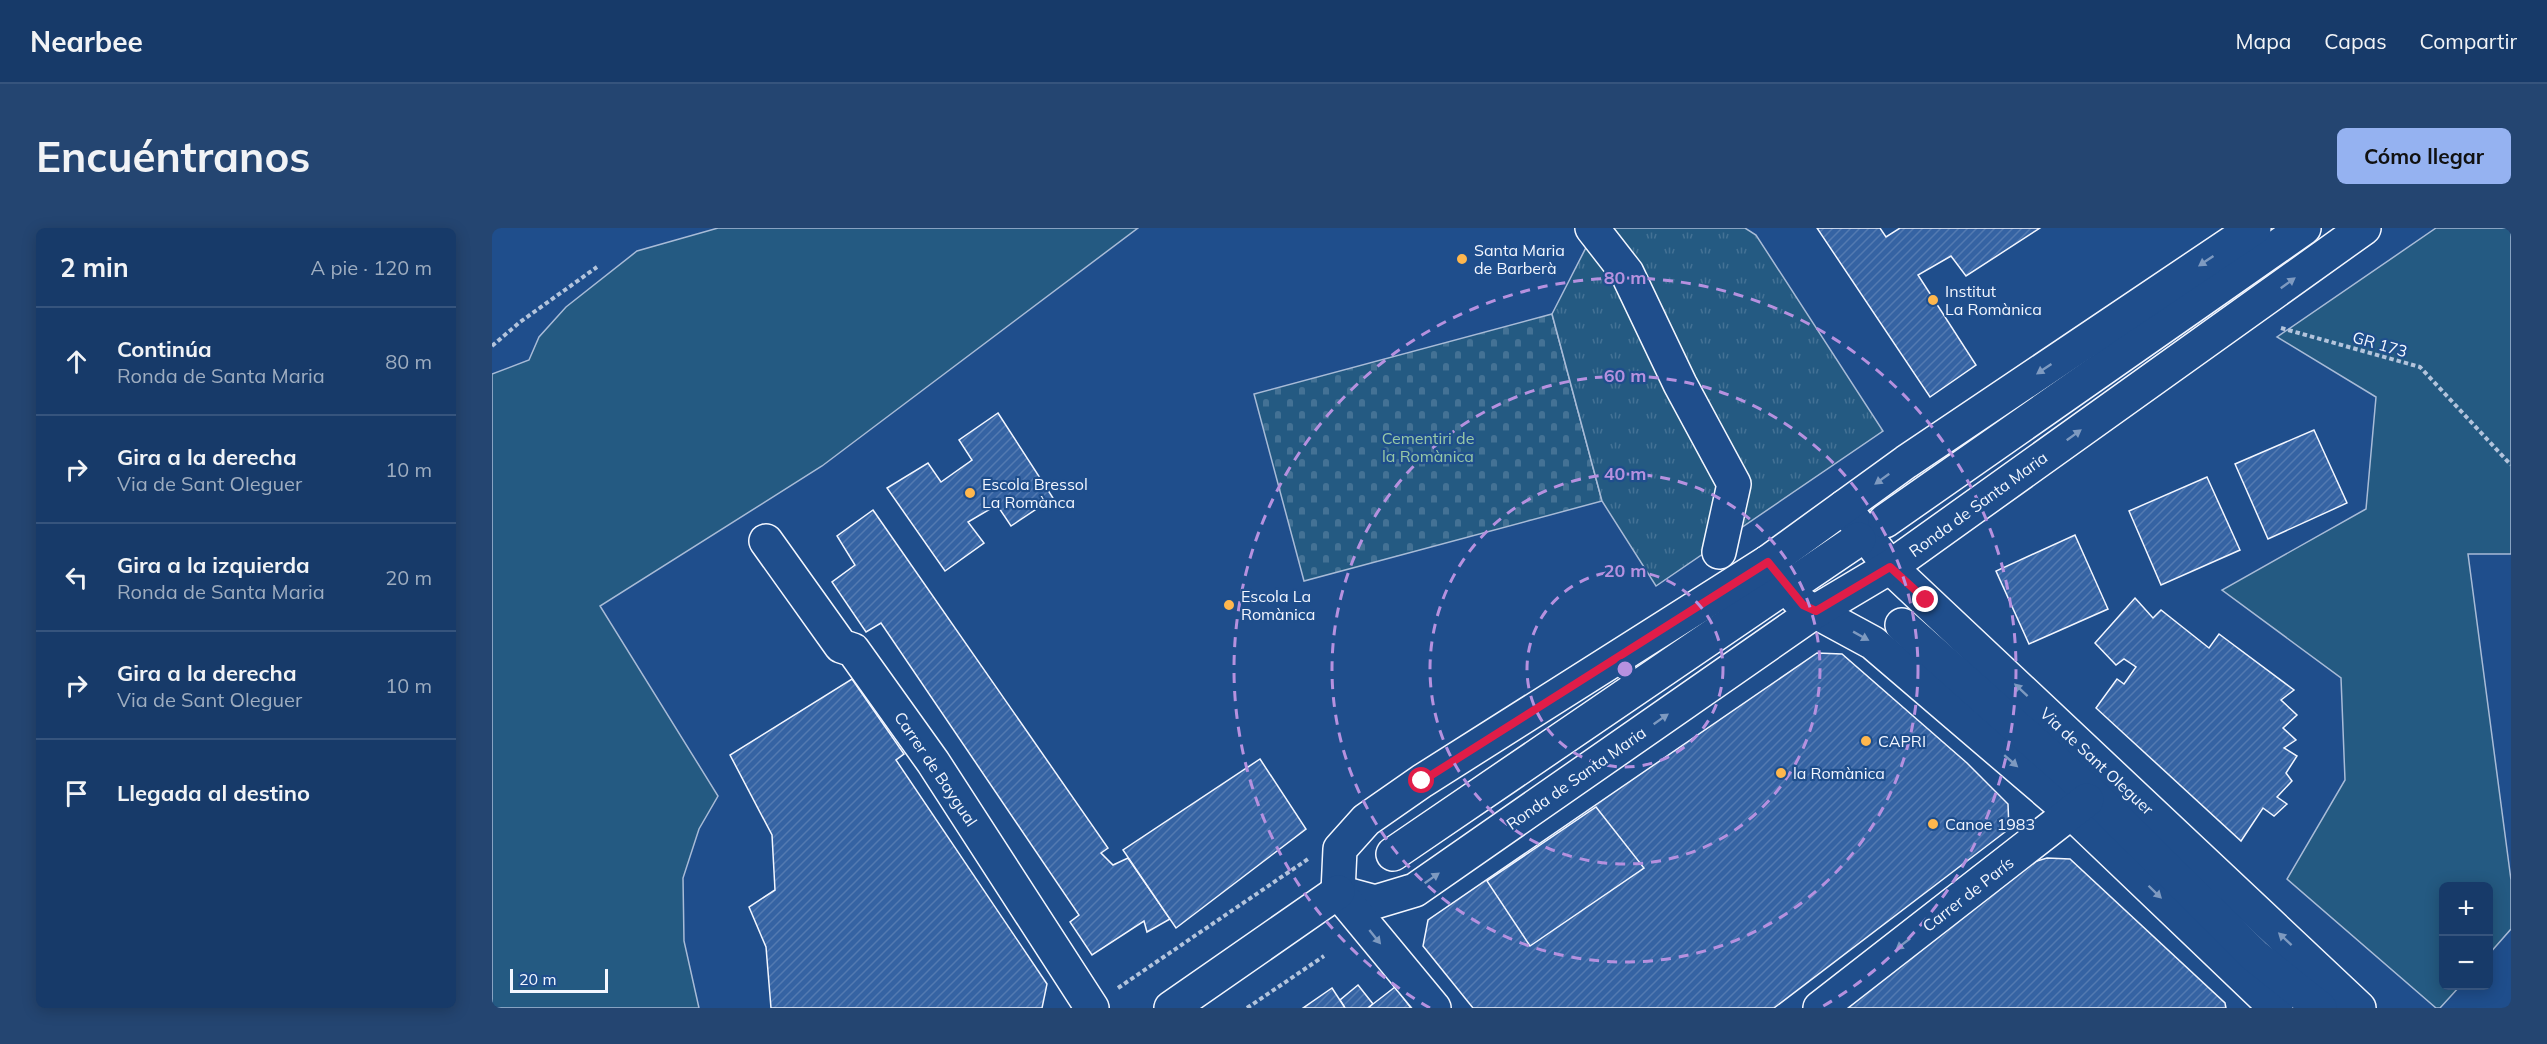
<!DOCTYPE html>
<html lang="es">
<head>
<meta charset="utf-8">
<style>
  :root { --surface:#173a69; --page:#244571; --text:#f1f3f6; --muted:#9eadc0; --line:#36547d; --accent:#95b2f1 }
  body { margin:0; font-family:Mulish,sans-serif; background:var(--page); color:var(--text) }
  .controls { position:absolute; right:18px; bottom:18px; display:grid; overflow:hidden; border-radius:9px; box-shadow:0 3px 15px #0003 }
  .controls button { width:54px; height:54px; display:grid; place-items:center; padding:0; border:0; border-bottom:2px solid var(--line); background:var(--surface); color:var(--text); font:30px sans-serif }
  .scale { position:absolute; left:18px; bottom:15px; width:98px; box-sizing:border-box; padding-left:6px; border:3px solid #f2f6ff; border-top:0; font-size:16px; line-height:21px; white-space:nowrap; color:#f2f6ff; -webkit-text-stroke:4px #1f4e8c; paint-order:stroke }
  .stop { position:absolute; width:18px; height:18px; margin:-14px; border:4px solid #e11d48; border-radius:50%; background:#fff }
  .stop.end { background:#e11d48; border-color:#fff; box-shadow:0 2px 6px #0008 }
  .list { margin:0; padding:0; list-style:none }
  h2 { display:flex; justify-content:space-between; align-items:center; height:78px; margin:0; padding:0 24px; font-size:26px }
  h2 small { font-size:20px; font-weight:400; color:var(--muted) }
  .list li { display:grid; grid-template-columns:39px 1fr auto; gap:18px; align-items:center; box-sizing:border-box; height:108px; padding:0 24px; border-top:2px solid var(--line) }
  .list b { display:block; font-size:22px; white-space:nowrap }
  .list p { margin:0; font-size:20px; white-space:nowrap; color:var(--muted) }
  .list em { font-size:20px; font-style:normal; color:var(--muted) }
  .icon { flex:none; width:33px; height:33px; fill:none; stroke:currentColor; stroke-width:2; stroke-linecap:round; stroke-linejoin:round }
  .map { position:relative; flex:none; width:2019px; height:780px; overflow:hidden; border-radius:9px }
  header { display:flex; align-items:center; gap:36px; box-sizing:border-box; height:84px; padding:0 30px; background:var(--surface); border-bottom:2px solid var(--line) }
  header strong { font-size:28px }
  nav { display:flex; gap:33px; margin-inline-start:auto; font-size:21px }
  .intro { display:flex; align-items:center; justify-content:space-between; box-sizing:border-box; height:144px; padding:0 36px }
  h1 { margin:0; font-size:42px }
  .button { padding:15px 27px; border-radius:9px; background:var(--accent); color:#111; font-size:21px; font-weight:700 }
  main { display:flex; gap:36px; padding:0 36px }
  aside { flex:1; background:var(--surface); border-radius:9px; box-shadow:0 3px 15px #0003 }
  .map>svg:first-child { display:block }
  .grass { fill:#245a82; stroke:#a8bbd7; stroke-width:1.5 }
  .cemetery { fill:url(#cemetery-stones); stroke:#a8bbd7; stroke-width:1.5 }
  .park { fill:url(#park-tufts); stroke:#a8bbd7; stroke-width:1.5 }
  .building { fill:url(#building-hatch); stroke:#f2f6ff; stroke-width:1.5 }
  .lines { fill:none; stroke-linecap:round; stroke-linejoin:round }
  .minor-casing { stroke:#f2f6ff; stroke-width:36 }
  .path { stroke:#b3c4dc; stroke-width:4; stroke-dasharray:4.5 3; stroke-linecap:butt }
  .minor { stroke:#1f4e8c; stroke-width:33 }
  .oneway { fill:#7e9ac0 }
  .route { stroke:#e11d48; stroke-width:8 }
  .ring { fill:none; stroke:#b691df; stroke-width:3; stroke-dasharray:10 8 }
  .poi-dot { fill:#ffb74d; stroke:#1f4e8c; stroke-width:2 }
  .labels { text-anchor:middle; stroke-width:4.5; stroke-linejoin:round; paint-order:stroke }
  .poi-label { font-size:16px; fill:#f2f6ff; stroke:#1f4e8c; text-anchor:start }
  .street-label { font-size:16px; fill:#f2f6ff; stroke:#1f4e8c }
  .park-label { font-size:16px; fill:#97c8a6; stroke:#1f4e8c }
  .centre { fill:#b691df; stroke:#1f4e8c; stroke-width:3 }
  .ring-label { font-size:18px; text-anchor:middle; font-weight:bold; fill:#b691df; stroke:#1f4e8c; stroke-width:4.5; stroke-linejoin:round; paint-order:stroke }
</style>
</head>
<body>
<header>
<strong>Nearbee</strong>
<nav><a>Mapa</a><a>Capas</a><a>Compartir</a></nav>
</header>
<div class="intro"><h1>Encuéntranos</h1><a class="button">Cómo llegar</a></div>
<main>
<aside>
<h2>2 min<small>A pie · 120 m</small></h2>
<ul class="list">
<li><svg class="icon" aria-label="ahead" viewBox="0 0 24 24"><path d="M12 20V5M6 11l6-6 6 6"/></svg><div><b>Continúa</b><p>Ronda de Santa Maria</p></div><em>80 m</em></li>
<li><svg class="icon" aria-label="right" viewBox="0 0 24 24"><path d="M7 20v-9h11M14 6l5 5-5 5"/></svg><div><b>Gira a la derecha</b><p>Via de Sant Oleguer</p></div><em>10 m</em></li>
<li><svg class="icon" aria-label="left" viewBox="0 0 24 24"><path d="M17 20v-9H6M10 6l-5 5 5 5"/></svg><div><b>Gira a la izquierda</b><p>Ronda de Santa Maria</p></div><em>20 m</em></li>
<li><svg class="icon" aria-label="right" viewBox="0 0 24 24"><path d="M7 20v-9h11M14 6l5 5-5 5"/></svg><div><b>Gira a la derecha</b><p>Via de Sant Oleguer</p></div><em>10 m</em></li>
<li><svg class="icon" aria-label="arrive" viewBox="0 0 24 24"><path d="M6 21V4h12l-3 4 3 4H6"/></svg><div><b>Llegada al destino</b></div></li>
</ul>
</aside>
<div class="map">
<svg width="2019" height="780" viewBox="0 0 2019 780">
  <defs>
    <pattern id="cemetery-stones" width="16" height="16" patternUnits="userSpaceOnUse" patternTransform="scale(1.5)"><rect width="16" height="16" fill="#245a82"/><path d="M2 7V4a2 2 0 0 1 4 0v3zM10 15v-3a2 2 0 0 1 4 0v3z" fill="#447295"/></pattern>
    <pattern id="park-tufts" width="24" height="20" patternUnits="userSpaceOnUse" patternTransform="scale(1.5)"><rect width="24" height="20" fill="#245a82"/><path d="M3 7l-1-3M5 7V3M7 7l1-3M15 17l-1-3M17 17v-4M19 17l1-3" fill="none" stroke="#447295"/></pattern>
    <pattern id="building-hatch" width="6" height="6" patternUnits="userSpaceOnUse" patternTransform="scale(1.5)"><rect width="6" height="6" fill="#3563a3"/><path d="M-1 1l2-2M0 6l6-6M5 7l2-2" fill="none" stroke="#537ab1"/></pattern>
  </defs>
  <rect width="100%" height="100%" fill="#1f4e8c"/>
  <g class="grass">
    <polygon points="226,0 646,0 330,238 108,378 226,568 207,601 191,650 192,713 207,780 0,780 0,146 37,132 47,109 74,79 145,23"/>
    <polygon points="1944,0 2019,0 2019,326 1976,326 2019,652 2019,701 1997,726 1996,658 1952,658 1952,758 1968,758 1948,780 1944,780 1795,651 1853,552 1849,450 1730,362 1874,281 1884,169 1785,109"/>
  </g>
  <polygon class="cemetery" points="1060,86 1110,273 812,353 762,166"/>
  <polygon class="park" points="1104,0 1253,0 1264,7 1391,203 1164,358 1110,273 1060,86"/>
  <g class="building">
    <polygon points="1325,0 1388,0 1394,9 1408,0 1548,0 1474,48 1459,28 1426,47 1484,137 1438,169"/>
    <polygon points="506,185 561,270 519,298 505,277 476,294 492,315 453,343 395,260 436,235 449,254 480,232 467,212"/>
    <polygon points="1822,202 1855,275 1776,311 1743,236"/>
    <polygon points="1715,249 1748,322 1669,357 1637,283"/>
    <polygon points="381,282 616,620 609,625 621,637 636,630 678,691 655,704 652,693 600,727 578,694 587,687 389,395 374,404 340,354 363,337 345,308"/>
    <polygon points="1583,307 1616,381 1537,416 1504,343"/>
    <polygon points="1643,370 1661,390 1669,382 1717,420 1727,406 1802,462 1789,472 1805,487 1791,500 1804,512 1792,520 1805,528 1794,545 1800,553 1785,569 1795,576 1782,588 1771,580 1749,613 1604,480 1625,451 1632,456 1644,439 1632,431 1624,437 1603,415"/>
    <polygon points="1325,425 1350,426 1475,535 1516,576 1517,601 1282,780 981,780 931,718 936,692"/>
    <polygon points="360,451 412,526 404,532 555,756 550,780 279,780 274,719 257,679 283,662 280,607 238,527"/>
    <polygon points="768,531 814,601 684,700 631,622"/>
    <polygon points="1104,579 1152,640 1038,718 995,653"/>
    <polygon points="1555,630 1578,631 1733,775 1734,780 1347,780 1528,638"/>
    <polygon points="866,757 881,776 876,780 853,780 848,772"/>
    <polygon points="903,759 919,780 876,780 881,776"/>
    <polygon points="840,760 853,780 811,780"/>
  </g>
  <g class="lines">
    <g class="minor-casing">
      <g id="minor">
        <polyline points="1100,0 1135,45 1188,156 1242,256 1227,324"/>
        <polyline points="1352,279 1398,339 1867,780"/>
        <polyline points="1393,293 1812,0"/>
        <polyline points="274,313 349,418 361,422 441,534 600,780"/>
        <polyline points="1276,334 1294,359 1311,377 1381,415 1581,586 1784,780"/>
        <polyline points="1308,351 1367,311"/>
        <polyline points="1410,397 1601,567 1763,728 1828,780"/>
        <polyline points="901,626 1281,367"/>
        <polyline points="846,664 883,674 923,662 1324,383 1398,339 1872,0"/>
        <polyline points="846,664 848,621 874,592 930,553 1276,334 1414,234 1762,0"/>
        <polyline points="846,664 942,780"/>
        <polyline points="679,780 846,664"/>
        <polyline points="1328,780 1595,572"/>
      </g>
    </g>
    <g class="path">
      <polyline points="1789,100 1928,139 2019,237"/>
      <polyline points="0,118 28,94 105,39"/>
      <polyline points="626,760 816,631"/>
      <polyline points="755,780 832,728"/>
    </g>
    <use href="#minor" class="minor"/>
  </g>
  <defs><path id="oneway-solid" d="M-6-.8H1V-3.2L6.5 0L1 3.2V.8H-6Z" transform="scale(1.5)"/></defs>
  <g class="oneway">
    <use href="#oneway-solid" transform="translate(1714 33) rotate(146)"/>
    <use href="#oneway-solid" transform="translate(1796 55) rotate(-36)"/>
    <use href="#oneway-solid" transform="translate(1552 141) rotate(146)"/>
    <use href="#oneway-solid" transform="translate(1582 207) rotate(-36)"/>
    <use href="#oneway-solid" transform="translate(1390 251) rotate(144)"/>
    <use href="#oneway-solid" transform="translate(1369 408) rotate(29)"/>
    <use href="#oneway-solid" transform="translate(1529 462) rotate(-137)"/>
    <use href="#oneway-solid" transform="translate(1169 491) rotate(-35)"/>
    <use href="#oneway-solid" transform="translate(1519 533) rotate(41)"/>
    <use href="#oneway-solid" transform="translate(940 650) rotate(-35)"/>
    <use href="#oneway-solid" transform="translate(1663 664) rotate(44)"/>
    <use href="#oneway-solid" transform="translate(883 709) rotate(51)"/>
    <use href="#oneway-solid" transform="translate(1793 711) rotate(-137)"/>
    <use href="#oneway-solid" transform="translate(1411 716) rotate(142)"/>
  </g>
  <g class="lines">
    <polyline class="route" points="930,553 1276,334 1311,377 1324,383 1398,339 1434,372"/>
  </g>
  <g class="ring">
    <circle cx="1133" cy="441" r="98"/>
    <circle cx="1133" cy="441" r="195"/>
    <circle cx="1133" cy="441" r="293"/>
    <path d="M938 780A391 391 0 1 1 1328 780"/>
  </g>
  <g class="poi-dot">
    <circle cx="970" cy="31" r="6"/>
    <circle cx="1441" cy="72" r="6"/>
    <circle cx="478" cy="265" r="6"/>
    <circle cx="737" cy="377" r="6"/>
    <circle cx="1374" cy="513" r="6"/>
    <circle cx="1289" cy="545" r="6"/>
    <circle cx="1441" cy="596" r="6"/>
  </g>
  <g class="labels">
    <g class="poi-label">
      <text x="982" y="28">Santa Maria<tspan x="982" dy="18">de Barberà</tspan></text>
      <text x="1453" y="69">Institut<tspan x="1453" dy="18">La Romànica</tspan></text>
      <text x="490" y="262">Escola Bressol<tspan x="490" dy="18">La Romànca</tspan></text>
      <text x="749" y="374">Escola La<tspan x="749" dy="18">Romànica</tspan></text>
      <text x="1386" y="519">CAPRI</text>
      <text x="1301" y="551">la Romànica</text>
      <text x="1453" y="602">Canoe 1983</text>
    </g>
    <g class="street-label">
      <text transform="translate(1888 116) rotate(16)" y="6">GR 173</text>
      <text transform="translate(1486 276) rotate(-36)" y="6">Ronda de Santa Maria</text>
      <text transform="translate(1605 533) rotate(43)" y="6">Via de Sant Oleguer</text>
      <text transform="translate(444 541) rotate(56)" y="6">Carrer de Baygual</text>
      <text transform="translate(1084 550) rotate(-35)" y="6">Ronda de Santa Maria</text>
      <text transform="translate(1476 666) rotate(-38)" y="6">Carrer de París</text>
    </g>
    <g class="park-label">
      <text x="936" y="216">Cementiri de<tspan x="936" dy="18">la Romànica</tspan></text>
    </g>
  </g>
  <circle cx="1133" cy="441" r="9" class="centre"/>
  <g class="ring-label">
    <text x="1133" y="56">80 m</text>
    <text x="1133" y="154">60 m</text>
    <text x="1133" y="252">40 m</text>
    <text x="1133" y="349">20 m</text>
  </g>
</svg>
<div class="controls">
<button>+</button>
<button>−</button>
</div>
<div class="scale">20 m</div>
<div class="stop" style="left:930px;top:553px"></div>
<div class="stop end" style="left:1434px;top:372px"></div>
</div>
</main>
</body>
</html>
